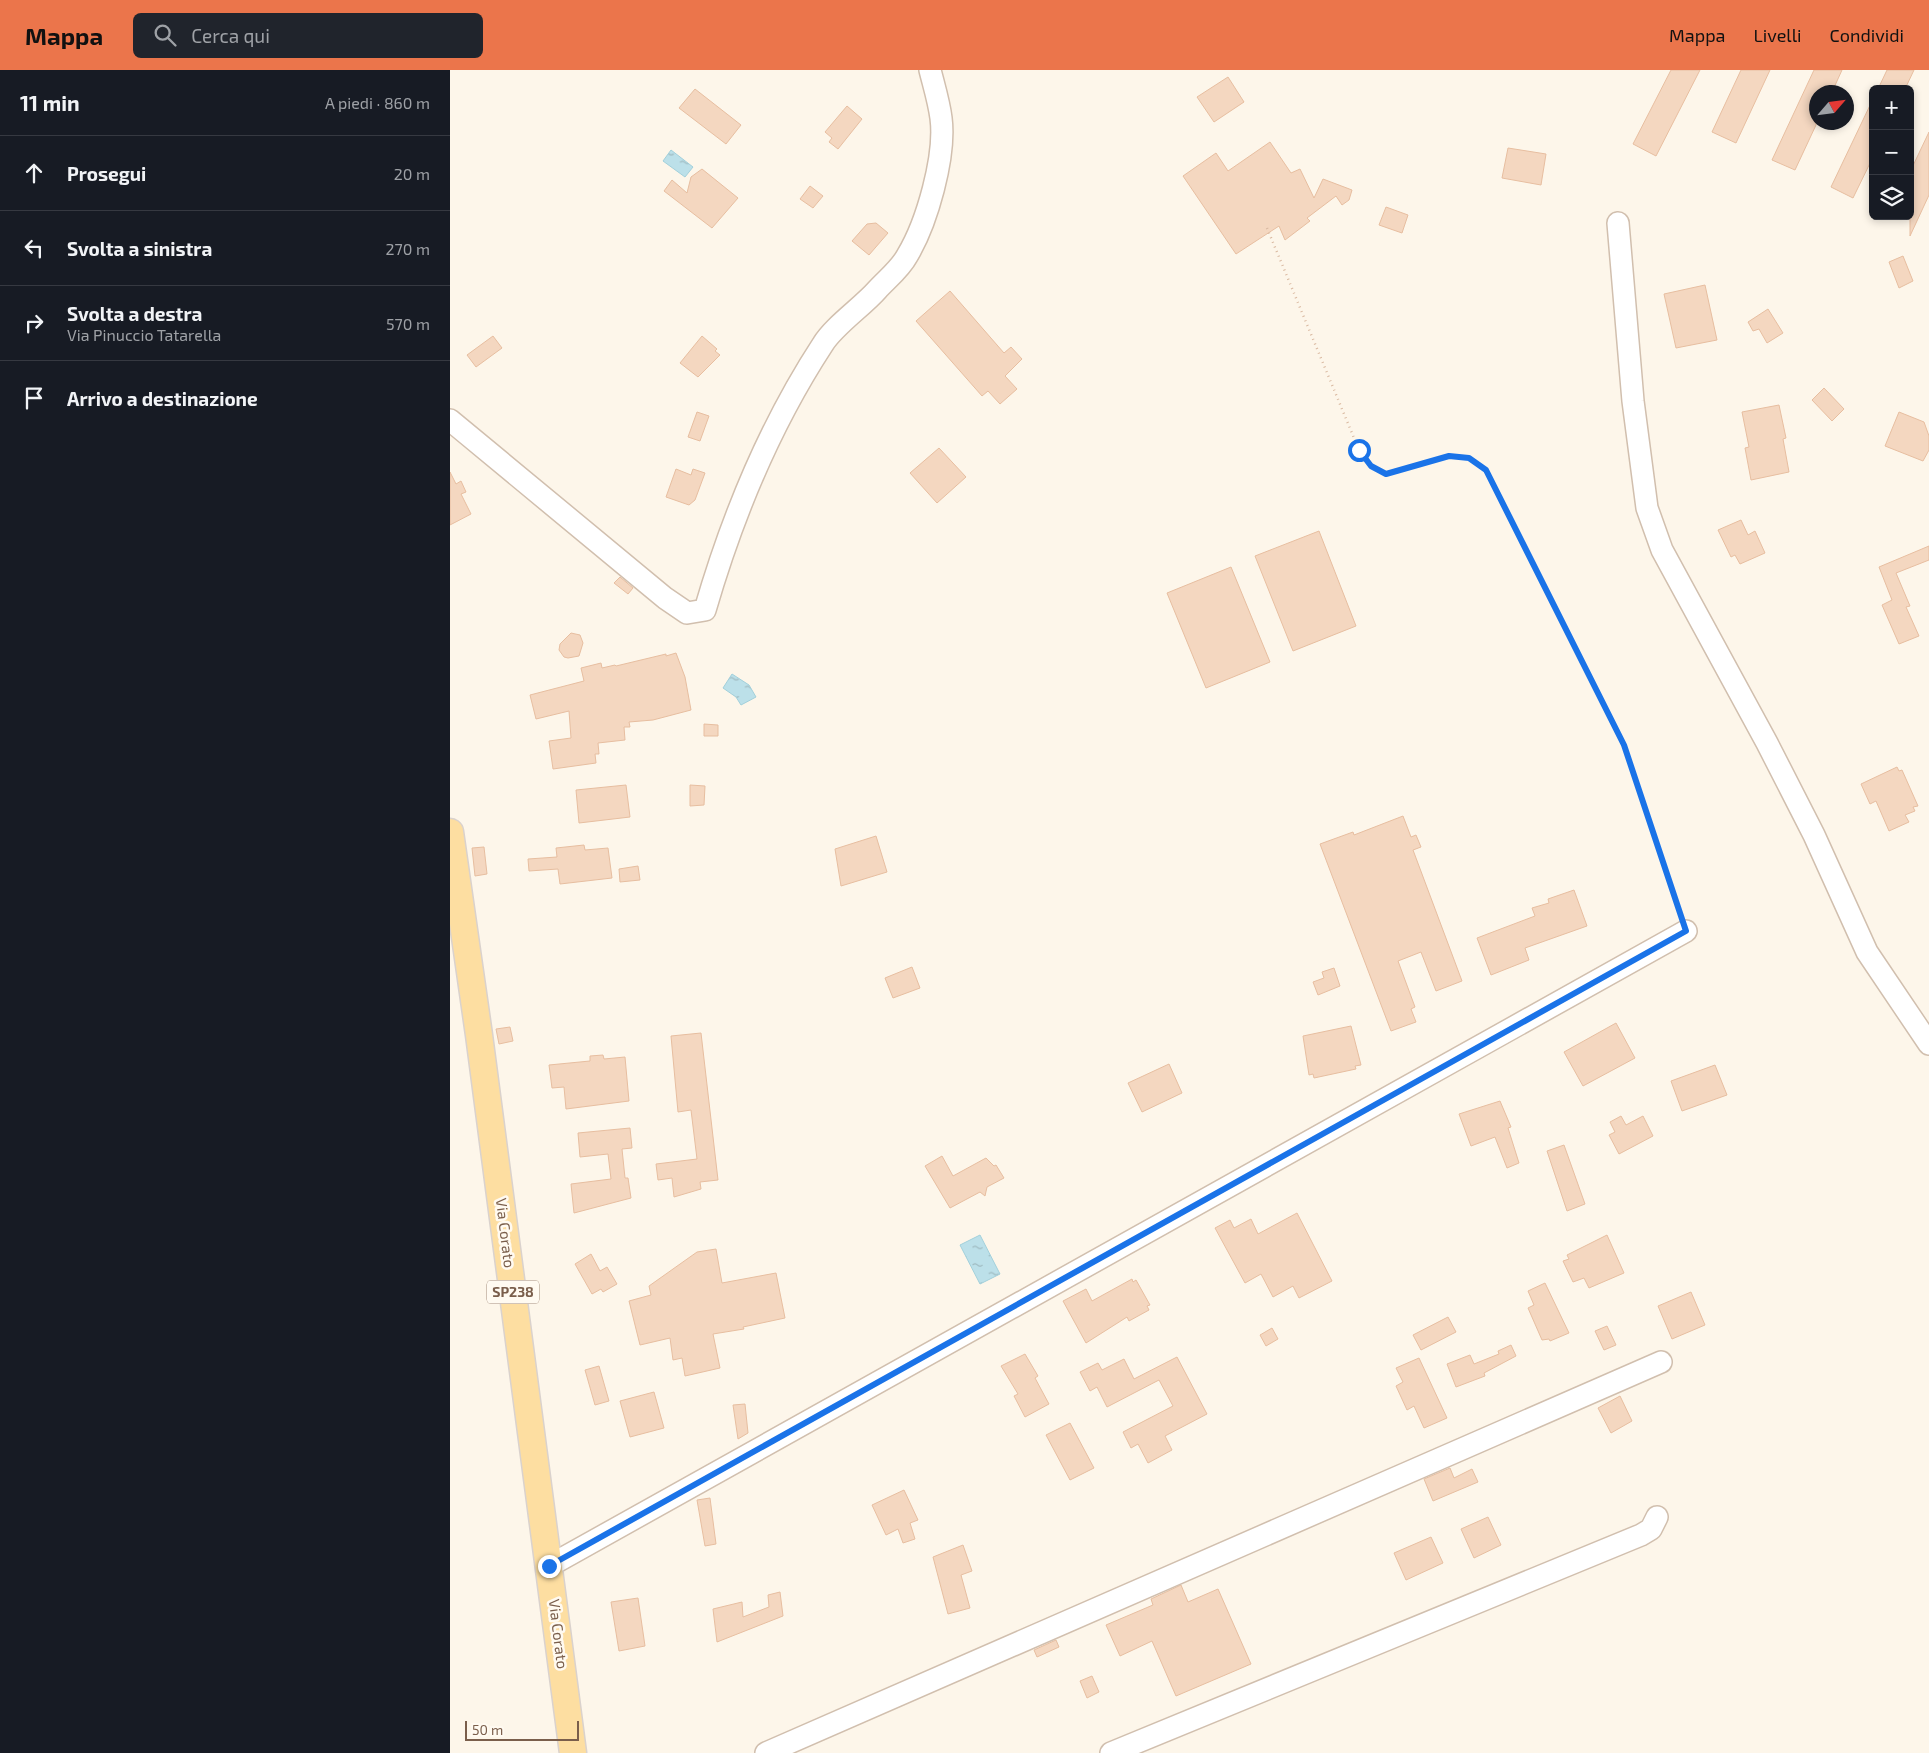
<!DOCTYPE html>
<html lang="it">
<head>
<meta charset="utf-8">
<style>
  :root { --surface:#171b24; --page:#20242c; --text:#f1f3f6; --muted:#9ea1a6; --line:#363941; --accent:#eb754b }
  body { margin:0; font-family:"Exo 2",sans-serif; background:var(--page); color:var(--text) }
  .controls { position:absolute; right:15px; top:15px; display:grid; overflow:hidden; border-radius:8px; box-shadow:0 2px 8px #0003 }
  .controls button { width:45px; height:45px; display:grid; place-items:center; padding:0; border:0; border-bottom:1px solid var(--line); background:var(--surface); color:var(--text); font:25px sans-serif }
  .compass { position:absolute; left:1359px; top:15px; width:45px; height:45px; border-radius:50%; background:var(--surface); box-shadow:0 2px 8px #0003; rotate:62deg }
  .scale { position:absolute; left:15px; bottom:12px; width:114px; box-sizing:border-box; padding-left:5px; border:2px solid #7a5e4b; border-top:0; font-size:14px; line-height:18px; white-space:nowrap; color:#7a5e4b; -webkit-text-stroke:4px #fffaf1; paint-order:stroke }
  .stop { position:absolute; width:15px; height:15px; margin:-11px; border:4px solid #1a73e8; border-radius:50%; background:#fff }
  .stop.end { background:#1a73e8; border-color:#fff; box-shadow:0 1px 5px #0008 }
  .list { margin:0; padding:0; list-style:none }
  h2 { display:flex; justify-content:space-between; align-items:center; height:65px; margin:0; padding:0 20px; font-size:21px }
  h2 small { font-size:16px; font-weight:400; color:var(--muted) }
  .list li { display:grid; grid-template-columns:32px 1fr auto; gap:15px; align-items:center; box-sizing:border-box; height:75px; padding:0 20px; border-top:1px solid var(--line) }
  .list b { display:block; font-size:19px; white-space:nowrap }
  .list p { margin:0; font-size:16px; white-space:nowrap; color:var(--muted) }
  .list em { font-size:16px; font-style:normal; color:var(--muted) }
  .icon { flex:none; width:28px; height:28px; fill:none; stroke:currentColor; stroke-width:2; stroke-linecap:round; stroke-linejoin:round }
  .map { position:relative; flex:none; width:1479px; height:1683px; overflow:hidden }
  header { display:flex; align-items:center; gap:30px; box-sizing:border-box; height:70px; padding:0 25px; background:var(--accent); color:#111 }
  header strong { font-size:24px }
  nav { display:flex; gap:28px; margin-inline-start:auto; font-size:18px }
  .search { width:350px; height:45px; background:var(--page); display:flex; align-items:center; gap:12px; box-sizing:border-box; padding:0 18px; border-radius:8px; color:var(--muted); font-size:19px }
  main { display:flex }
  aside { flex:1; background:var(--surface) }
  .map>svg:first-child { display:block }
  .water { fill:url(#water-ripples); stroke:#a2d0db }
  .building { fill:#f4d7c0; stroke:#e7bea0 }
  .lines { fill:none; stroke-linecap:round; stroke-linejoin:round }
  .minor-casing { stroke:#d1bfae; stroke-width:24 }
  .major-casing { stroke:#dad2cd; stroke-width:29 }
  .path { stroke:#dabaa2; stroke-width:2.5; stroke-dasharray:1 4; stroke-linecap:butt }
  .minor { stroke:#fff; stroke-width:21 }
  .major { stroke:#fddea1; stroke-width:26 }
  .route { stroke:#1a73e8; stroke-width:6 }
  .labels { text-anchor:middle; stroke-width:5; stroke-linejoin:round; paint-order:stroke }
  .shield { fill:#fffaf1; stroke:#a28d7d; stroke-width:1 }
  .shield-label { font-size:14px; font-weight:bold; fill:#7a5e4b }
  .street-label { font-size:15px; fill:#7a5e4b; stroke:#fffaf1 }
</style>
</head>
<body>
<header>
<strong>Mappa</strong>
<div class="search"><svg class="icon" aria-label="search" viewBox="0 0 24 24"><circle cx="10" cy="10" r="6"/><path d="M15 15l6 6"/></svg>Cerca qui</div>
<nav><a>Mappa</a><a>Livelli</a><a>Condividi</a></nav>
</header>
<main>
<aside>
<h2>11 min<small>A piedi · 860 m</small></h2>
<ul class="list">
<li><svg class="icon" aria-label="ahead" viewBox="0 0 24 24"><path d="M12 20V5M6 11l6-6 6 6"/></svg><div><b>Prosegui</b></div><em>20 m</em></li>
<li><svg class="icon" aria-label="left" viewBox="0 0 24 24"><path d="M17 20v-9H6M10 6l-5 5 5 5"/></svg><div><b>Svolta a sinistra</b></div><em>270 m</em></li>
<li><svg class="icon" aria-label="right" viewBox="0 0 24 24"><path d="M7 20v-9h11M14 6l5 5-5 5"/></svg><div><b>Svolta a destra</b><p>Via Pinuccio Tatarella</p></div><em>570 m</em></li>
<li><svg class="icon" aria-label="arrive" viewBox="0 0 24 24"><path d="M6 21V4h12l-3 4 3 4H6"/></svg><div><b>Arrivo a destinazione</b></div></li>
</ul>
</aside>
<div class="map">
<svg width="1479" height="1683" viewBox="0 0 1479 1683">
  <defs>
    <pattern id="water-ripples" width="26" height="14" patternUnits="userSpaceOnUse" patternTransform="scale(1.25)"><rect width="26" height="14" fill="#bce0e9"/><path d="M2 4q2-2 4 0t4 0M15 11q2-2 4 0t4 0" fill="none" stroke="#9eb9bf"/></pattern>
  </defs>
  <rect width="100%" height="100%" fill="#fdf6ea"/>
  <g class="water">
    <polygon points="221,80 243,97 235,107 213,91"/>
    <polygon points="282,604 299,615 306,627 291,635 286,627 273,618"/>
    <polygon points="530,1165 550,1204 530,1214 510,1175"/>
  </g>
  <g class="building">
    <polygon points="1221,0 1250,0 1206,86 1183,74"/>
    <polygon points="1291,0 1320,0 1286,73 1262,62"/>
    <polygon points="1364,0 1392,0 1382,22 1366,22 1366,55 1345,100 1322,90"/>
    <polygon points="1437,0 1464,0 1455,19 1428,19"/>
    <polygon points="778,7 794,32 764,52 747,27"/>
    <polygon points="245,19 291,55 276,74 229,38"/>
    <polygon points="1423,29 1423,87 1403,128 1381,117"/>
    <polygon points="397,36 412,49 388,79 379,72 382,68 375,62"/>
    <polygon points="1479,62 1479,125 1460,166 1460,102"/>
    <polygon points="820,72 841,103 850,99 864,128 873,109 902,120 899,130 892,135 886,126 857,148 860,151 835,170 829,156 786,184 733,106 766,83 778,101"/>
    <polygon points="1058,78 1096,84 1091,115 1052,108"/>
    <polygon points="252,99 288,128 262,158 214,121 222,110 237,123 241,107"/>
    <polygon points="360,116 373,126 363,138 350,129"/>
    <polygon points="936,137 958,145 952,163 929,155"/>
    <polygon points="426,153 438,163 419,185 402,171 417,154"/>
    <polygon points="1453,186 1463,211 1449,218 1439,192"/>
    <polygon points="1255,215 1267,270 1226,278 1214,224"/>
    <polygon points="500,221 554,283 561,277 572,289 555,306 567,319 550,334 538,321 532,326 466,251"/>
    <polygon points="1318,239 1333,263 1317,273 1309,259 1303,261 1298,252"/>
    <polygon points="43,266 52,278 26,297 17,285"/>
    <polygon points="252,266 267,279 265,281 270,285 248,307 230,293"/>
    <polygon points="1374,318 1394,339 1382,351 1362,330"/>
    <polygon points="1329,335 1336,368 1333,369 1339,402 1301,410 1295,378 1299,377 1292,342"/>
    <polygon points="247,342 259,346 250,371 238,367"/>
    <polygon points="1449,342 1474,352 1479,366 1479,380 1473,391 1435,376"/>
    <polygon points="489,378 516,407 487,433 460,403"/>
    <polygon points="226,399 241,405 243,399 255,403 245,430 239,435 216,427"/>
    <polygon points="0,402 6,414 11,411 16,422 11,424 21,444 0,455"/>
    <polygon points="1291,450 1298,465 1305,461 1315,483 1290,494 1285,485 1281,487 1268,460"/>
    <polygon points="869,461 906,556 843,581 805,486"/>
    <polygon points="1479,476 1479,490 1446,503 1460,536 1456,537 1469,566 1449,574 1432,535 1442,530 1429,497"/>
    <polygon points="781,497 820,592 756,618 717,523"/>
    <polygon points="170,507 183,518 178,524 164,513"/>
    <polygon points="121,563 130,565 133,573 129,586 118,588 114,587 109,580 110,574"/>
    <polygon points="226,583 235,607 241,640 203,650 179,652 180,657 174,657 175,670 148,673 149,684 145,684 146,693 103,699 99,671 121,668 119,641 86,649 80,625 134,611 131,598 151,593 152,598 165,595 166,596 216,584 216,586"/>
    <polygon points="254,654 268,655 268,666 254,666"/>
    <polygon points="1447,697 1449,701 1452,700 1468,736 1463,737 1465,741 1455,745 1459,752 1439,761 1426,731 1420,734 1411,714"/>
    <polygon points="176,715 180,747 129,753 126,720"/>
    <polygon points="240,715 255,716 254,735 240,736"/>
    <polygon points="953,746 961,767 966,765 971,777 963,780 1012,911 986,921 971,882 948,891 965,937 961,939 966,952 941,961 870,774 903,762 904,765"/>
    <polygon points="426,766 437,802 391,816 385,779"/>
    <polygon points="134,775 135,780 158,778 162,808 110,814 108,799 79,801 78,789 107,787 106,778"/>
    <polygon points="34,777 37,804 25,806 22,778"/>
    <polygon points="188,796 190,810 170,812 169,799"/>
    <polygon points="1124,820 1137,856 1075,878 1079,890 1041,905 1027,868 1085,846 1082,838 1099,833 1098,829"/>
    <polygon points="462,897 470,918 443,928 435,908"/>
    <polygon points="884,898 890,916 868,925 863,912 874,908 872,902"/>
    <polygon points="1166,953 1185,988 1133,1016 1114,982"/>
    <polygon points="901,956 911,995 905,996 906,999 864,1008 863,1004 859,1005 853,966"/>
    <polygon points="60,957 63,971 49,974 46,959"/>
    <polygon points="251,963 268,1110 250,1112 251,1119 224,1127 222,1108 208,1110 206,1094 247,1089 241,1040 228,1042 221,966"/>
    <polygon points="153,985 154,989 175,987 179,1031 116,1039 114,1017 102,1018 99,995 140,991 140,986"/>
    <polygon points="719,994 732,1023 692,1042 678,1013"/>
    <polygon points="1265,995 1277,1025 1232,1041 1221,1011"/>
    <polygon points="1050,1031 1061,1057 1058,1058 1069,1093 1057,1098 1045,1067 1021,1076 1009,1044"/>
    <polygon points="1171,1046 1176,1055 1193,1046 1203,1066 1169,1084 1159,1065 1165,1062 1160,1052"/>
    <polygon points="180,1058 182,1078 172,1079 175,1108 178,1108 181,1128 124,1143 121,1114 161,1109 158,1084 130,1087 128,1063"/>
    <polygon points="1114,1075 1135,1134 1117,1141 1097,1081"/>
    <polygon points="492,1086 503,1106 536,1088 544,1096 546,1095 554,1108 537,1117 535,1126 530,1122 500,1138 475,1096"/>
    <polygon points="847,1143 882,1211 849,1228 843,1216 823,1227 811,1204 795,1213 765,1158 780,1150 784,1158 801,1149 808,1164"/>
    <polygon points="1157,1165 1174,1203 1139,1218 1134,1208 1123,1212 1113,1191 1119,1189 1117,1185"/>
    <polygon points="266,1179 272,1213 326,1203 335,1248 293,1257 294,1259 263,1264 270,1298 235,1306 232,1288 223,1290 220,1268 190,1275 179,1231 201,1225 199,1216 247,1182"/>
    <polygon points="141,1184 150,1201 157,1197 167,1214 153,1222 151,1219 142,1224 125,1194"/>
    <polygon points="682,1209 683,1212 686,1210 700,1235 697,1236 699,1240 679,1251 677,1247 636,1273 613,1231 636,1219 642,1231"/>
    <polygon points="1095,1213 1119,1263 1100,1271 1099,1269 1092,1270 1078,1238 1084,1235 1078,1221"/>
    <polygon points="1241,1222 1255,1255 1222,1269 1208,1236"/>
    <polygon points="998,1247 1006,1262 971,1280 963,1265"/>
    <polygon points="1157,1256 1166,1275 1154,1280 1145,1261"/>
    <polygon points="822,1258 828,1269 816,1276 810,1265"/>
    <polygon points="1061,1275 1066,1286 1034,1303 1035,1306 1006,1317 997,1294 1020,1285 1024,1294 1049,1284 1048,1281"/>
    <polygon points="575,1284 588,1306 585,1308 599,1334 575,1347 564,1326 568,1324 551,1296"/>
    <polygon points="727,1287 757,1344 715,1366 722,1380 698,1393 688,1374 681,1378 673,1362 723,1336 709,1310 657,1337 647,1317 640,1321 630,1302 648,1293 652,1300 674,1289 684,1309"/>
    <polygon points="969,1288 997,1348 974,1358 964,1336 957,1340 946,1316 953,1312 946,1298"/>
    <polygon points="149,1296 159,1331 145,1335 135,1300"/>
    <polygon points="204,1322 214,1358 180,1367 170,1331"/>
    <polygon points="1170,1326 1182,1351 1161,1363 1148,1338"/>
    <polygon points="295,1334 298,1363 288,1369 283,1335"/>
    <polygon points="620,1353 644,1398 620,1410 596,1365"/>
    <polygon points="1000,1398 1004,1408 1022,1399 1028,1412 983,1431 974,1409"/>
    <polygon points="454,1420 468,1450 460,1453 465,1469 453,1473 448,1459 436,1465 422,1435"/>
    <polygon points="260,1428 266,1474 255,1476 247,1430"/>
    <polygon points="1038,1447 1051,1475 1024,1488 1011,1459"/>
    <polygon points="981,1467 993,1493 956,1510 944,1483"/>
    <polygon points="513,1475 522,1501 511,1505 520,1538 498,1544 483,1487"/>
    <polygon points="731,1515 738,1532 768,1519 801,1594 726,1626 702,1571 670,1586 656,1555 703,1535 701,1529"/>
    <polygon points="330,1522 333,1546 267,1572 263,1539 292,1532 293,1547 319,1537 318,1525"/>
    <polygon points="188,1528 195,1576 169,1581 161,1532"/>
    <polygon points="606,1570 609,1577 587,1587 584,1580"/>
    <polygon points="642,1606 649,1622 637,1628 630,1611"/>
  </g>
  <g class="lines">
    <g class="minor-casing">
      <g id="minor">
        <polyline points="1168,153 1183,331 1197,438 1212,480 1317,673 1364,765 1417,882 1479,974"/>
        <path d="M0,350l215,178 22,15 18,-3c27,-93 65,-185 118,-266 11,-18 39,-37 54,-54 9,-10 23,-21 30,-34 20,-33 39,-100 34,-138 -2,-16 -7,-32 -11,-48"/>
        <polyline points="99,1496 1236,861"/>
        <polyline points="316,1683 1211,1292"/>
        <polyline points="661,1683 1191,1465 1201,1459 1207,1447"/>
      </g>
    </g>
    <g class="major-casing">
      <polyline id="major" points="0,762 29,965 123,1683"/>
    </g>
    <polyline class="path" points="817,158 909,380 921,396 936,403 999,386 1019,388 1036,400 1174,675 1230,844"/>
    <use href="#minor" class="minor"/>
    <use href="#major" class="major"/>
  </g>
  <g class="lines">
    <polyline class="route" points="99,1496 1236,861 1174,675 1036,400 1019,388 999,386 936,404 921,396 909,380"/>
  </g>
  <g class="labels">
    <rect class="shield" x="37" y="1210.5" width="52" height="23" rx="4"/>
    <g class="shield-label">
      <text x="63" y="1227">SP238</text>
    </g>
    <g class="street-label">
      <text transform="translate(55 1163) rotate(83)" y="5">Via Corato</text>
      <text transform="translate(108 1564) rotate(83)" y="5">Via Corato</text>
    </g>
  </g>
</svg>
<div class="controls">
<button>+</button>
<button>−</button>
<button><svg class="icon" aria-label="layers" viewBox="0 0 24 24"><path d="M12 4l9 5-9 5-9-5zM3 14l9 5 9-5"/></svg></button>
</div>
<svg class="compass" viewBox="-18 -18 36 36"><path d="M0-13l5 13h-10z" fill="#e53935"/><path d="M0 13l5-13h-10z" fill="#9ea1a6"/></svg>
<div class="scale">50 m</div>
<div class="stop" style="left:909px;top:380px"></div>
<div class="stop end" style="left:99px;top:1496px"></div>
</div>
</main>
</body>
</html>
